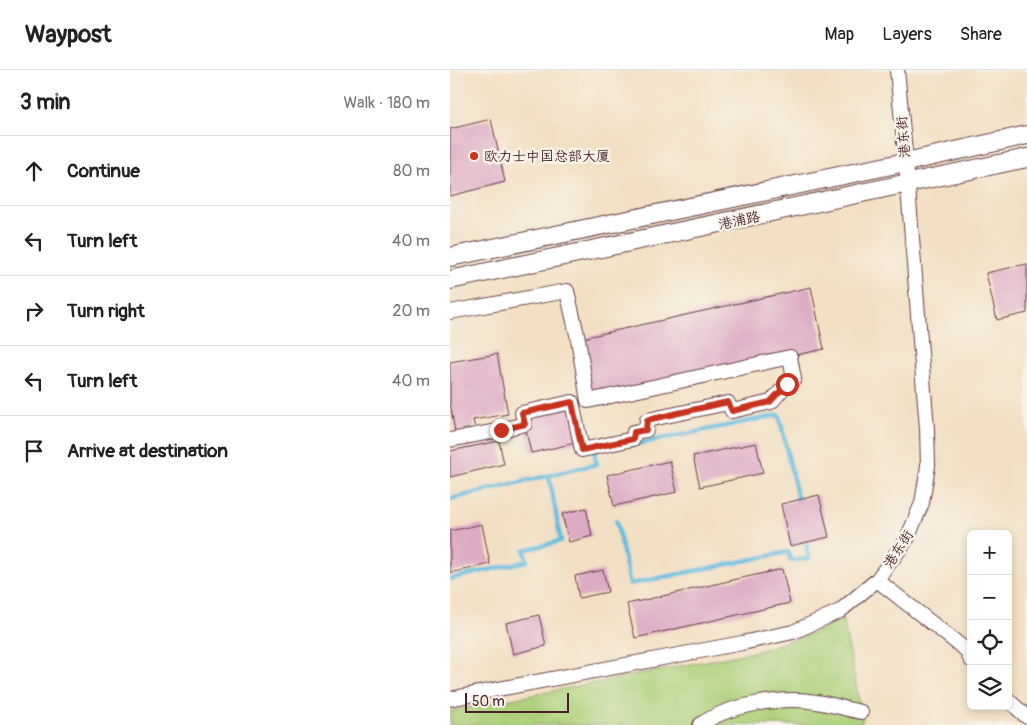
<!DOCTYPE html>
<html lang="en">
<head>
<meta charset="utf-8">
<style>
  :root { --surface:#fff; --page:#f2f2f2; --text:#202124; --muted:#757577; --line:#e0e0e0 }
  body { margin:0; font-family:Pangolin,"LXGW WenKai TC",sans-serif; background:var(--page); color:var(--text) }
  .controls { position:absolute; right:15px; bottom:15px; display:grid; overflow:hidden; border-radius:8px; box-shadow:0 2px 8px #0003 }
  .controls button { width:45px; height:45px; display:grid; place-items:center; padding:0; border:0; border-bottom:1px solid var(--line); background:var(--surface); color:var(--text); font:25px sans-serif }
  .scale { position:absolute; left:15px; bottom:12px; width:104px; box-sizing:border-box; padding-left:5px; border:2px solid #4a1f2b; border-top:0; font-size:14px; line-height:18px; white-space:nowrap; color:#4a1f2b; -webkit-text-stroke:4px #f7f3e8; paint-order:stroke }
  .stop { position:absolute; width:15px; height:15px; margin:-11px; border:4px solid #c8321e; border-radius:50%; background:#fff }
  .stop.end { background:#c8321e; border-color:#fff; box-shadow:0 1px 5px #0008 }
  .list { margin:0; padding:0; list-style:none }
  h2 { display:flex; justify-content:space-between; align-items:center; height:65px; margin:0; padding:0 20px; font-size:21px }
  h2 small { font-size:16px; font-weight:400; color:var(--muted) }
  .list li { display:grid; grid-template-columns:32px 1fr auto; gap:15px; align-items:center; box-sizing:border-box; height:70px; padding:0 20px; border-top:1px solid var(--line) }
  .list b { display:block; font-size:19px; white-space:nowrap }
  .list em { font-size:16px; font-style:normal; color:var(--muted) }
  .icon { flex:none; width:28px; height:28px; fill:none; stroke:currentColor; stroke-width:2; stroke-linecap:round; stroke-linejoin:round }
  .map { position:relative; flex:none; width:577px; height:655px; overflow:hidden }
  header { display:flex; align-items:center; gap:30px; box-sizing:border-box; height:70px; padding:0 25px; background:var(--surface); border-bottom:1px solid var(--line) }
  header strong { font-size:24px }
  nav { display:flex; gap:28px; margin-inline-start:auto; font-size:18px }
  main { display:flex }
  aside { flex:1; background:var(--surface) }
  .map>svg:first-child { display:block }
  .green { fill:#acd079; stroke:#7b7852 }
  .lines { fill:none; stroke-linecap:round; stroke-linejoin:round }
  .stream { stroke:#62bbe0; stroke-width:4.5 }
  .building { fill:#deabc5 }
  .minor-casing { stroke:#633c42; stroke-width:16 }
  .major-casing { stroke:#633c42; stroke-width:20 }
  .minor { stroke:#fff; stroke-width:14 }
  .major { stroke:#fff; stroke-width:18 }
  .route { stroke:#c8321e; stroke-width:6 }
  .poi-dot { fill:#c8321e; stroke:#f7f3e8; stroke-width:2 }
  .labels { text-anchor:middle; stroke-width:5; stroke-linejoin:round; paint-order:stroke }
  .street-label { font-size:14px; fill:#4a1f2b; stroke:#f7f3e8 }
  .poi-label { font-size:14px; fill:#4a1f2b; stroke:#f7f3e8; text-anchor:start }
</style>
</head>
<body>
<header>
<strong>Waypost</strong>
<nav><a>Map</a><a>Layers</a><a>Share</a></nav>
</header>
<main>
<aside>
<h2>3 min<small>Walk · 180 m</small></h2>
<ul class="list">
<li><svg class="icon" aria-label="ahead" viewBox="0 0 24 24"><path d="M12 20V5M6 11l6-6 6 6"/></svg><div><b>Continue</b></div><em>80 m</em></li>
<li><svg class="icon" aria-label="left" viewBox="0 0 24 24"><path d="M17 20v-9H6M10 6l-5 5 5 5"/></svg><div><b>Turn left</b></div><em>40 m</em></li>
<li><svg class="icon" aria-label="right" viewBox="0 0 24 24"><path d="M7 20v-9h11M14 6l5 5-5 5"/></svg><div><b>Turn right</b></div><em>20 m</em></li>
<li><svg class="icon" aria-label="left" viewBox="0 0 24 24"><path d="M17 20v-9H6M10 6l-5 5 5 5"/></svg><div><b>Turn left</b></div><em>40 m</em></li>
<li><svg class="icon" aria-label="arrive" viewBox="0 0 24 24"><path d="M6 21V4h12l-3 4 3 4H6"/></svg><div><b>Arrive at destination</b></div></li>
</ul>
</aside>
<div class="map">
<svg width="577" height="655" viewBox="0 0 577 655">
  <rect width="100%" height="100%" fill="#f7f3e8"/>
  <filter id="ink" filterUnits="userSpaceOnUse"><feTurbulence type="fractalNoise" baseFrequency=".02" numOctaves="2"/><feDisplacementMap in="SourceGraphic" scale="10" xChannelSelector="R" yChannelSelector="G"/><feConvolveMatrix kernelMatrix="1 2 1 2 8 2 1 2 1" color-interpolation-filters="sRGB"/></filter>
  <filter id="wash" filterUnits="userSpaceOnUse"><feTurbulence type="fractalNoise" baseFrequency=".0096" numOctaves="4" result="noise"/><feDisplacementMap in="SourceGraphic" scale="20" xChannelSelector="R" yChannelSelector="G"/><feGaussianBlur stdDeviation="1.12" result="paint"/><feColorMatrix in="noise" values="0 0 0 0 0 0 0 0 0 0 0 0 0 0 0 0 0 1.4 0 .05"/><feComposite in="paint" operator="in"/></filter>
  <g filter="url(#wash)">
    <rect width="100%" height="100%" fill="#f3dfc3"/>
    <polygon class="green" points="393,549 413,651 397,655 0,655 0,641 308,581 372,560"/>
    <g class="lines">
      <g class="stream">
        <polyline points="182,375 329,345 349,435"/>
        <polyline points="0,429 147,394 144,383 147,382"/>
        <polyline points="166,451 180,514 338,482 341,491 359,488 355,467"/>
        <polyline points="0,509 77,491 74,480 111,471 99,406"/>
      </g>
    </g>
    <g id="blocks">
      <g class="building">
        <polygon points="41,49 55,112 0,126 0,59"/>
        <polygon points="577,194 577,243 547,250 536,203"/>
        <polygon points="361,217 374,279 138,331 128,269"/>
        <polygon points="47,284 58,344 23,350 25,358 5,362 0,333 0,292"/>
        <polygon points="122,332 130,372 81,383 72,343"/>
        <polygon points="49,371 54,394 0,407 0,381"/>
        <polygon points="306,373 313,403 250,417 243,386"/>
        <polygon points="220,391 227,422 164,436 157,405"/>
        <polygon points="369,425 379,467 340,476 331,434"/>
        <polygon points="136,438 142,466 119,472 112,444"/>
        <polygon points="32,454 40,494 0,503 0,461"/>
        <polygon points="332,499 340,533 185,568 177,534"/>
        <polygon points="153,500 158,522 129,528 125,506"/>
        <polygon points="89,545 96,576 63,584 56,553"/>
      </g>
    </g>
  </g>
  <g filter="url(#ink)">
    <use href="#blocks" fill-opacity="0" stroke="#633c42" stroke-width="1"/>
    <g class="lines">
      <g class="minor-casing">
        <g id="minor">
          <polyline points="0,242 117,221 128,269 138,331 340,287 344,309 337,314 321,332 282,341 278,333 197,350 196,360 184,362 183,369 132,380 122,332 72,343 75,354 51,360 0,370"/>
          <polyline points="427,510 516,580 521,590"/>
          <polyline points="0,629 43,620 292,573 343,562 390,541 427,510 457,469 472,433 478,396 477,359 456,92 447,0"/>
          <polyline points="558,630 577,647"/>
          <path d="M250,655c27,-20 83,-29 116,-23 15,2 30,7 45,10"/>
        </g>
      </g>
      <g class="major-casing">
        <g id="major">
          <polyline points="0,187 456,92 577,65"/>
          <polyline points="0,210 577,88"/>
        </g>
      </g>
      <use href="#minor" class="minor"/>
      <use href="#major" class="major"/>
    </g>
  </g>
  <g class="lines" filter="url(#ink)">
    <polyline class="route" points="51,360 75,354 72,343 122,332 132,380 183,369 184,362 196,360 197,350 278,332 282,341 320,332 337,314"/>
  </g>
  <circle class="poi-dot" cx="24" cy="86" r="5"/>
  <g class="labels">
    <g class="street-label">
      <text transform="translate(453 67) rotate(-95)" y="5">港东街</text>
      <text transform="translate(289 150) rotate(-12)" y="5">港浦路</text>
      <text transform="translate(448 479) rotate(-57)" y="5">港东街</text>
    </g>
    <g class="poi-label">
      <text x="34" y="91">欧力士中国总部大厦</text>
    </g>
  </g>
</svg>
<div class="controls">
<button>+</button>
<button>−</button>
<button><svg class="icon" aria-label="locate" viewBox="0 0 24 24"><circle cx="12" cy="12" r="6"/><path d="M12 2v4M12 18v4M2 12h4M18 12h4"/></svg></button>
<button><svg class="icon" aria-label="layers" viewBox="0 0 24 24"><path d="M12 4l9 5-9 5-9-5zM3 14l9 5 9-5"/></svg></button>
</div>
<div class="scale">50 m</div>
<div class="stop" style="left:337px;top:314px"></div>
<div class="stop end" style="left:51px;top:360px"></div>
</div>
</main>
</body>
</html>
